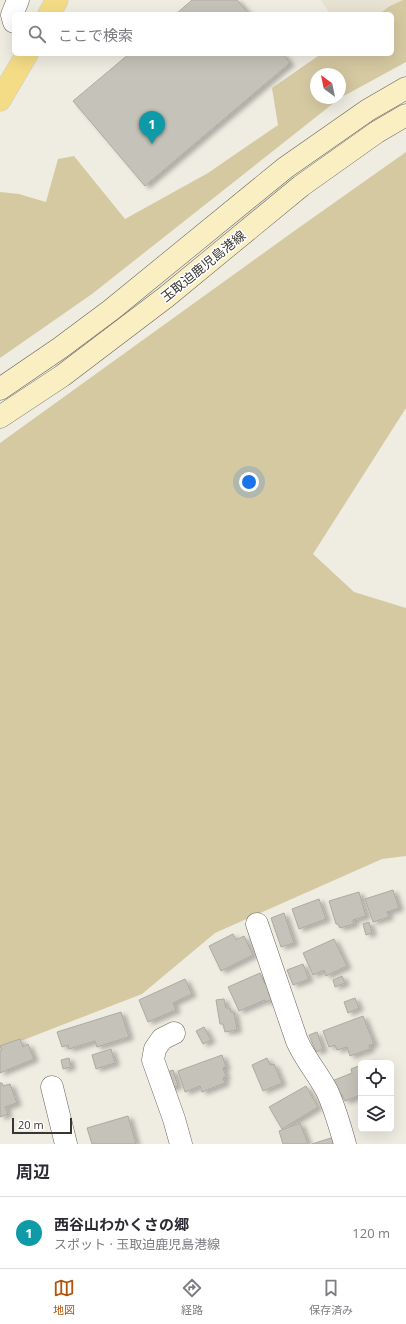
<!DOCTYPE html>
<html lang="ja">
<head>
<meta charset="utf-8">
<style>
  :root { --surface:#fff; --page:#f7f7f7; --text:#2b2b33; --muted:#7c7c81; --line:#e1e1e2; --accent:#b45309 }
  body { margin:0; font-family:"Open Sans","Noto Sans JP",sans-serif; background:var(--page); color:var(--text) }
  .controls { position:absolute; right:12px; bottom:12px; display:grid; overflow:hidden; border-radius:6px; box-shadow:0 4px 16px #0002 }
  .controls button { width:36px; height:36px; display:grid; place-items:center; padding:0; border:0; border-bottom:1px solid var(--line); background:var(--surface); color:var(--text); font:20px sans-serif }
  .compass { position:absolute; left:310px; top:68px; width:36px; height:36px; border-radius:50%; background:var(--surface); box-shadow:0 4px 16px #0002; rotate:327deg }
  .scale { position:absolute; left:12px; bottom:10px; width:60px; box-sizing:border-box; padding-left:4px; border:2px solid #373632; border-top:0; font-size:11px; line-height:14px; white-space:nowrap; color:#373632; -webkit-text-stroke:3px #fff; paint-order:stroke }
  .you { position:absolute; left:249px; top:482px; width:14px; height:14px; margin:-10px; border:3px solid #fff; border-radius:50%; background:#1a73e8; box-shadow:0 0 0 6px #1a73e833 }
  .badge { display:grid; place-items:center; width:26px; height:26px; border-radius:50%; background:var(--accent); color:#fff; font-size:13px; font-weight:700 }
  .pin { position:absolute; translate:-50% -33px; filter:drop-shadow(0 1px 2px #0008) }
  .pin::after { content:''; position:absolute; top:21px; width:14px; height:12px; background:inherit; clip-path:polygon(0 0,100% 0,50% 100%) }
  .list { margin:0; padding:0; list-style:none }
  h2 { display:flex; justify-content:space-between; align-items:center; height:52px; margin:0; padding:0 16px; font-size:17px }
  h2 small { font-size:13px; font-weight:400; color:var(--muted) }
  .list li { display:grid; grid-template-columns:26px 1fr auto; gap:12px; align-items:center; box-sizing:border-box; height:72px; padding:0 16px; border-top:1px solid var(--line) }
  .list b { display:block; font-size:15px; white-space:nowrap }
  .list p { margin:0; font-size:13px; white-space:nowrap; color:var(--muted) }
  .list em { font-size:13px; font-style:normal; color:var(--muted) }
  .icon { flex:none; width:22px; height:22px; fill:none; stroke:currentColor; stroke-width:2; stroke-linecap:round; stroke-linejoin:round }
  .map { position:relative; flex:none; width:406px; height:1144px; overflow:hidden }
  .search { position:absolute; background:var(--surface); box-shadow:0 4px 16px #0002; left:12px; right:12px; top:12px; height:44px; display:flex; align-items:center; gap:10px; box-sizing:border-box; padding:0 14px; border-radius:6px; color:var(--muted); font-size:15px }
  .sheet { height:124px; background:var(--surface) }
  nav { display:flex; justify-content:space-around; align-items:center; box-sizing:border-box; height:56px; border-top:1px solid var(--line); background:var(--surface); font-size:11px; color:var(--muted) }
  nav a { display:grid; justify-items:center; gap:2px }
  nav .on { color:var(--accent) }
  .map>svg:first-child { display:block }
  .built { fill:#e7e2d1 }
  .green { fill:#d5c9a2 }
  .building { fill:#c5c2b9; stroke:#adaaa0; filter:url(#shadow) }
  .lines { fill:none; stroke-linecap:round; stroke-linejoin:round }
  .minor-casing { stroke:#66635b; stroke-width:23 }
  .secondary-casing { stroke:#66635b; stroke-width:23 }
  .primary-casing { stroke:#cbcbca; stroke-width:23 }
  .minor { stroke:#fff; stroke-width:22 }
  .secondary { stroke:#faeec3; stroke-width:22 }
  .primary { stroke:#f4dc86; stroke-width:22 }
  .labels { text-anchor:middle; stroke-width:3; stroke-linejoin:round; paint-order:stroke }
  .street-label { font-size:13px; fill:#373632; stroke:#fff }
</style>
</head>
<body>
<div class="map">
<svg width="406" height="1144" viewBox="0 0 406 1144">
  <defs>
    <filter id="shadow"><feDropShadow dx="4.5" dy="2.5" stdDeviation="2" flood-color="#0004"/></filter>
  </defs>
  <rect width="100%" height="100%" fill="#efece2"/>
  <polygon class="built" points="321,0 403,0 390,6 379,14 330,14"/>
  <g class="green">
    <polygon points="403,0 406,0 406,62 340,98 340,74 316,74 316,98 340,98 92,294 0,358 0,192 19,194 46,202 58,159 74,156 125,219 208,173 278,125 272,88 321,54 392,54 392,14 379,14 390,6"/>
    <polygon points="406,152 406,408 313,554 354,592 406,608 406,856 382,859 215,933 142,994 0,1049 0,443 297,229"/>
  </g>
  <g class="building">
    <polygon points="192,0 237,0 249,14 176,14"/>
    <polygon points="129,54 283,54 290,63 145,186 73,101"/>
    <polygon points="393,890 399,908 387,912 389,917 373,922 365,899"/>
    <polygon points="359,892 366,916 353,920 354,924 340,928 338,924 336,924 329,901"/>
    <polygon points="319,899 326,919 299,929 292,909"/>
    <polygon points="284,913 294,943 281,947 271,918"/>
    <polygon points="369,922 372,933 366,935 363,924"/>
    <polygon points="233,934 236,940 244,936 253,955 221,971 209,946"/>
    <polygon points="334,939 347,966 326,976 324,970 313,975 303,953"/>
    <polygon points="303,964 309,979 293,985 287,970"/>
    <polygon points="260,973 265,984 267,982 274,998 266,1002 265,1000 239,1011 228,987"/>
    <polygon points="342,976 345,983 335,987 333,980"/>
    <polygon points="185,979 192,994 173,1003 176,1010 148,1022 139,1000"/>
    <polygon points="355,998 359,1008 348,1013 344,1002"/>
    <polygon points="224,999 226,1008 230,1008 231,1012 234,1012 237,1030 225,1032 223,1024 220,1024 216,1000"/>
    <polygon points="121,1012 129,1037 97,1047 95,1041 69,1049 68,1045 62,1047 57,1032"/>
    <polygon points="363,1016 374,1044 369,1045 370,1049 350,1056 347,1047 337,1050 335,1045 329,1047 323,1031"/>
    <polygon points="204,1027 211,1040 203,1044 196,1031"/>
    <polygon points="317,1032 323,1049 316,1052 309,1035"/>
    <polygon points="20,1039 23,1047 28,1044 34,1059 0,1073 0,1050 2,1050 0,1046"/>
    <polygon points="111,1049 115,1063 96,1069 92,1055"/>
    <polygon points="222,1055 226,1067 223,1068 226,1077 223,1078 225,1083 202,1092 200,1086 185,1092 178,1071"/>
    <polygon points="69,1058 71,1067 63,1069 61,1060"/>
    <polygon points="267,1058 270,1065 274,1064 282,1083 263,1091 252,1065"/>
    <polygon points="375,1060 376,1063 366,1063"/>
    <polygon points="361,1065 361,1095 345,1101 342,1095 338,1096 332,1081 352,1073 351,1069"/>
    <polygon points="173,1070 178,1086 168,1089 164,1073"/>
    <polygon points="0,1083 2,1083 3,1086 10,1084 17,1103 5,1107 8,1114 0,1117"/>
    <polygon points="306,1086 318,1107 282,1129 269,1107"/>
    <polygon points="128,1116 136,1144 92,1144 87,1128"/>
    <polygon points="300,1123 308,1144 283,1144 279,1131"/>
    <polygon points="334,1137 336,1144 312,1144"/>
  </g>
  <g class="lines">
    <g class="minor-casing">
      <g id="minor">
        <polyline points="14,22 12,15 18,0"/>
        <path d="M257,924l40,117c8,18 21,33 30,50 8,17 13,36 18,53"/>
        <polyline points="174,1033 162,1039 155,1049 153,1060 174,1119 181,1144"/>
        <polyline points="52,1087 66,1144"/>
      </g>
    </g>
    <g class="secondary-casing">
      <g id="secondary">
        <polyline points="0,389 60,348 111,310 285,168 368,110 406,88"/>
        <polyline points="0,417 62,376 166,297 301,186 377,132 406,115"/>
      </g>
    </g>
    <g class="primary-casing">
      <g id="primary">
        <polyline points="49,14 57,0"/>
        <polyline points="0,100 27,54"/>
      </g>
    </g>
    <use href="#minor" class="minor"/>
    <use href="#secondary" class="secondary"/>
    <use href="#primary" class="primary"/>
  </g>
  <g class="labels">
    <g class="street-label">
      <text transform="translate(203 266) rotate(-39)" y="5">玉取迫鹿児島港線</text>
    </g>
  </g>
</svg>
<div class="controls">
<button><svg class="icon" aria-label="locate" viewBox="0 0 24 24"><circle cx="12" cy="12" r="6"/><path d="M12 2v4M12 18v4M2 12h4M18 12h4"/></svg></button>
<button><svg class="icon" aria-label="layers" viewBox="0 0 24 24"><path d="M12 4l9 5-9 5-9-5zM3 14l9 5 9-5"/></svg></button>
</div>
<svg class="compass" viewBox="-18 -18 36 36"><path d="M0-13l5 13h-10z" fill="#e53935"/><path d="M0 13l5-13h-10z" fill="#7c7c81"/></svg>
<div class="scale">20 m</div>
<div class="you"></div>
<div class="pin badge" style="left:152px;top:144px;background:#0f9aa8">1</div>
<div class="search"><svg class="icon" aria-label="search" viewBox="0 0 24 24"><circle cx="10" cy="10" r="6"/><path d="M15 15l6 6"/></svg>ここで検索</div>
</div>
<section class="sheet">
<h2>周辺<small></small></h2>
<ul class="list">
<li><span class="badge" style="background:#0f9aa8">1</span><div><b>西谷山わかくさの郷</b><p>スポット · 玉取迫鹿児島港線</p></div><em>120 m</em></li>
</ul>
</section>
<nav>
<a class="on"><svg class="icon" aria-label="map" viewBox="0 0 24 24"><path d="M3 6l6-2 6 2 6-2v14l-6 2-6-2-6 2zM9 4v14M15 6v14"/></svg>地図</a>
<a><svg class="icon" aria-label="directions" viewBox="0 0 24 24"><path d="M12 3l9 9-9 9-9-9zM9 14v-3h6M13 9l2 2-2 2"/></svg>経路</a>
<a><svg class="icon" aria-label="saved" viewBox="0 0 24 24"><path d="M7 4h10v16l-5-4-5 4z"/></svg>保存済み</a>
</nav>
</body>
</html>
